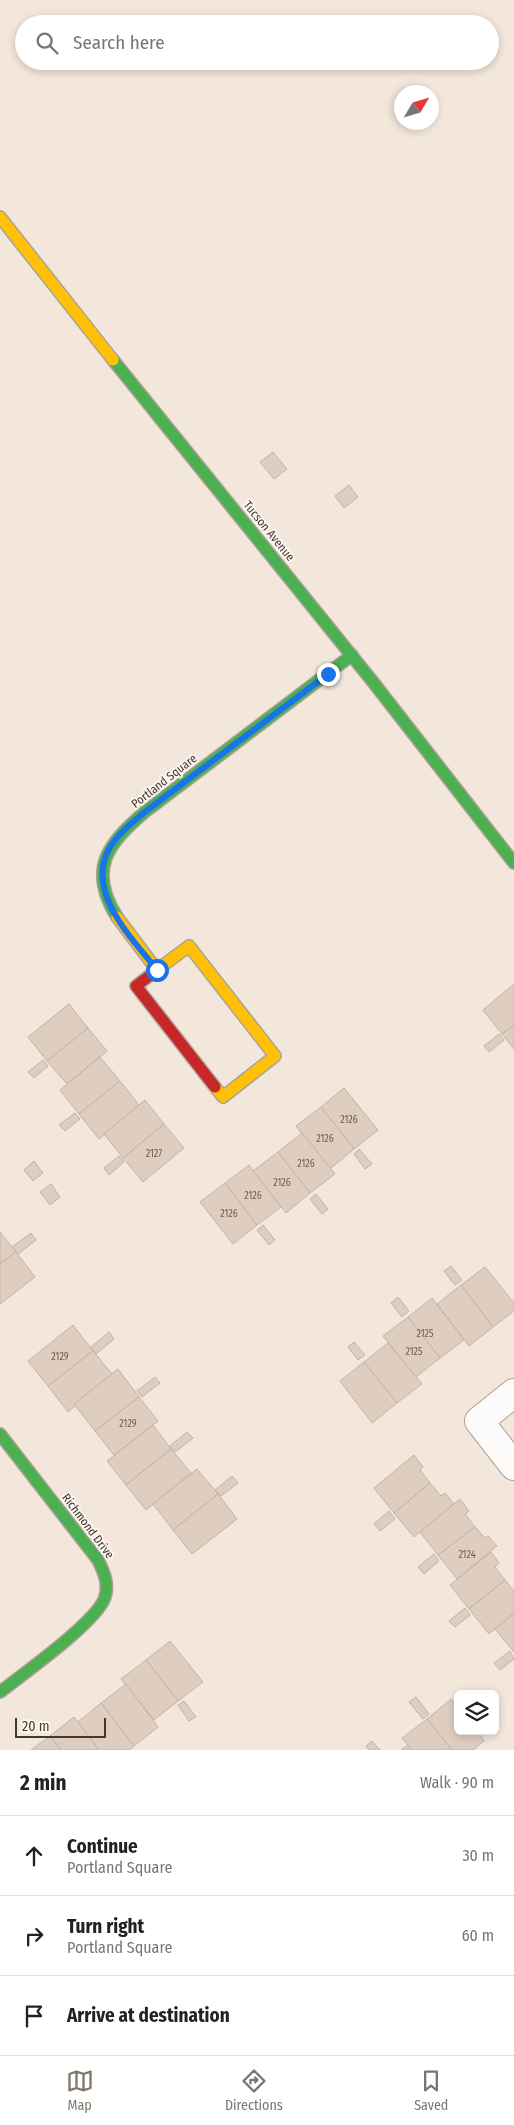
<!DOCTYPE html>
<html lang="en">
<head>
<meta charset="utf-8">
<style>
  :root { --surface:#fff; --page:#f2f2f2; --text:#222; --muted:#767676; --line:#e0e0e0; --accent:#81766b }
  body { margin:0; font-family:"Fira Sans Condensed",sans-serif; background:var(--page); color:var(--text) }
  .controls { position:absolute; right:15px; bottom:15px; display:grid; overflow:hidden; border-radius:8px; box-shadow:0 2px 8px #0003 }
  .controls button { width:45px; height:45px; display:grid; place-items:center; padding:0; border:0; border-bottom:1px solid var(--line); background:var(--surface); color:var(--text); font:25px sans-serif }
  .compass { position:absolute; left:394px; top:85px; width:45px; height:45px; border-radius:50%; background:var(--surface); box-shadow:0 2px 8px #0003; rotate:52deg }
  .scale { position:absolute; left:15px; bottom:12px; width:91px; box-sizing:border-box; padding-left:5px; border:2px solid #44392f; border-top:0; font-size:14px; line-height:18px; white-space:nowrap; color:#44392f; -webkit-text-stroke:4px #fcf6f1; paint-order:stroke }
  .stop { position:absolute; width:15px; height:15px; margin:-11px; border:4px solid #1a73e8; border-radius:50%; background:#fff }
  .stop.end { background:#1a73e8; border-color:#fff; box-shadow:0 1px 5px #0008 }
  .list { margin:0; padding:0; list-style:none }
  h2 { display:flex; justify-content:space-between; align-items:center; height:65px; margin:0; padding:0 20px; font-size:21px }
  h2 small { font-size:16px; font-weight:400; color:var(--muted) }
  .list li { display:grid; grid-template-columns:32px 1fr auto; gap:15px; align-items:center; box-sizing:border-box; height:80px; padding:0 20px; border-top:1px solid var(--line) }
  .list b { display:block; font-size:19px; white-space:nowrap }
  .list p { margin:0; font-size:16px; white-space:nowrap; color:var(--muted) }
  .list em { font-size:16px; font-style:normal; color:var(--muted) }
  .icon { flex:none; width:28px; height:28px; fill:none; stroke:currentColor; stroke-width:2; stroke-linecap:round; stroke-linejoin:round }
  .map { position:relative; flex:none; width:514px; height:1750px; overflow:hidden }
  .search { position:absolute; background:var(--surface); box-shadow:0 2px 8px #0003; left:15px; right:15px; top:15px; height:55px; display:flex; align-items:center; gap:12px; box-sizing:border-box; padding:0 18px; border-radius:28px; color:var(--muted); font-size:19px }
  .sheet { height:305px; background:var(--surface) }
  nav { display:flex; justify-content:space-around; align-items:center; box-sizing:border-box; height:70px; border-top:1px solid var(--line); background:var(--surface); font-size:14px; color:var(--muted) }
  nav a { display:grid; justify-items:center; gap:2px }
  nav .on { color:var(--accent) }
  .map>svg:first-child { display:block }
  .building { fill:#dfcec0; stroke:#bfb4ab }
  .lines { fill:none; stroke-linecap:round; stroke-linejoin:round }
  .street-casing { stroke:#aca298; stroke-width:30 }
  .fast-casing { stroke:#aca298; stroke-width:14 }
  .slow-casing { stroke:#aca298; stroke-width:14 }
  .jam-casing { stroke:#aca298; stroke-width:14 }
  .street { stroke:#fdfbfa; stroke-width:28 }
  .fast { stroke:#4caf50; stroke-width:11 }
  .slow { stroke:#ffc107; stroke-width:11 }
  .jam { stroke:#c62828; stroke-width:11 }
  .route { stroke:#1a73e8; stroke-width:6 }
  .labels { text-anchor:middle; stroke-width:4; stroke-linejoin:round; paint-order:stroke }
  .number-label { font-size:10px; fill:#6c5f54 }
  .street-label { font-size:12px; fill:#44392f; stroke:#fcf6f1 }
</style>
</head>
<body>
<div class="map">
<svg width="514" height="1750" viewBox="0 0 514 1750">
  <rect width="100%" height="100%" fill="#f3e6db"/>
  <g class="building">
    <polygon points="273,452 287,469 274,479 260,462"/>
    <polygon points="349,485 358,497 344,508 335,496"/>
    <polygon points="514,984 514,1025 502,1034 483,1010"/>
    <polygon points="69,1004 88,1028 47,1061 28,1037"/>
    <polygon points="514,1025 514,1049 502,1034"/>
    <polygon points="88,1028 107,1051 67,1084 47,1061"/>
    <polygon points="499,1034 504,1040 489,1052 484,1046"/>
    <polygon points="100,1057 120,1081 79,1114 60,1090"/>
    <polygon points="43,1060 48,1066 34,1078 28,1072"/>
    <polygon points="120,1081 139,1105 99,1139 79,1114"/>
    <polygon points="344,1088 378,1130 354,1149 321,1107"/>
    <polygon points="145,1100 164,1124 123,1158 104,1134"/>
    <polygon points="321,1107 354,1149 330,1169 296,1126"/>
    <polygon points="75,1113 80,1119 65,1131 59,1125"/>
    <polygon points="164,1124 184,1148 143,1182 123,1158"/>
    <polygon points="302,1133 335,1174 310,1193 278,1152"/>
    <polygon points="359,1149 372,1164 365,1169 354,1154"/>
    <polygon points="278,1152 310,1193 286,1213 253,1171"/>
    <polygon points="119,1156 124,1162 109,1175 104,1168"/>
    <polygon points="34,1161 43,1173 33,1181 24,1170"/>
    <polygon points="249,1165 281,1207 257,1225 225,1183"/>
    <polygon points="225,1183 257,1225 233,1244 200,1202"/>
    <polygon points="51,1184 60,1197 50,1205 40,1192"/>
    <polygon points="316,1194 328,1209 322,1214 310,1199"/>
    <polygon points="263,1225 275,1240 269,1245 257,1230"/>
    <polygon points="0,1232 16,1252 0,1264"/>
    <polygon points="31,1233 36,1240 18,1254 12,1247"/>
    <polygon points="16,1252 35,1277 0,1304 0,1264"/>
    <polygon points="451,1266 462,1280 455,1285 444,1271"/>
    <polygon points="485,1267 514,1303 514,1311 493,1327 461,1285"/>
    <polygon points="461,1285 493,1327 469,1346 437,1304"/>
    <polygon points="398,1297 409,1311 402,1317 391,1303"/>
    <polygon points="432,1298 464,1340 440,1358 408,1317"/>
    <polygon points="408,1317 440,1358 416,1377 383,1336"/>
    <polygon points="73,1325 93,1351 48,1386 28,1361"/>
    <polygon points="109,1332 114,1339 96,1354 91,1347"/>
    <polygon points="354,1342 365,1355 358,1360 348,1347"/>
    <polygon points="388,1343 422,1384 397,1403 364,1362"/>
    <polygon points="93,1351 112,1374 74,1404 75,1406 68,1412 48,1386"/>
    <polygon points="364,1362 397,1403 372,1423 340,1381"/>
    <polygon points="118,1369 139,1397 95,1431 74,1404"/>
    <polygon points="155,1377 160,1383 142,1397 137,1391"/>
    <polygon points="139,1397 158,1421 114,1455 95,1431"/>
    <polygon points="153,1425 171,1449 126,1485 107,1461"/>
    <polygon points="187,1432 193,1438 175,1452 170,1446"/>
    <polygon points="171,1449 191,1473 146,1510 126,1485"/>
    <polygon points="414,1455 423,1467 420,1470 430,1483 394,1513 374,1488"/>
    <polygon points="197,1469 218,1494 173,1530 153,1504"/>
    <polygon points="232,1476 238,1483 221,1496 215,1490"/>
    <polygon points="430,1483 441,1496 445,1493 454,1504 414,1537 394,1513"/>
    <polygon points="218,1494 237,1519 192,1554 173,1530"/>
    <polygon points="460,1499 469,1511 465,1514 475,1527 438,1555 420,1532"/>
    <polygon points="389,1511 395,1519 380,1531 374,1524"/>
    <polygon points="475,1527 485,1538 488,1536 497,1546 457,1579 438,1555"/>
    <polygon points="491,1552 499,1563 495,1567 505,1580 469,1609 450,1585"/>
    <polygon points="434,1554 439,1561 424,1574 418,1567"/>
    <polygon points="505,1580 514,1591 514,1613 489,1634 469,1609"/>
    <polygon points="465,1608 470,1615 455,1627 449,1621"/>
    <polygon points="514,1613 514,1652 495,1629"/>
    <polygon points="170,1641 203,1682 178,1701 146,1660"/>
    <polygon points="510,1651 514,1659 500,1670 494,1663"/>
    <polygon points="146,1660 178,1701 154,1720 121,1679"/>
    <polygon points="126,1684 158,1727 134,1746 101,1703"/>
    <polygon points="416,1697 429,1714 423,1719 409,1702"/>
    <polygon points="451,1699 458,1708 458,1731 477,1731 484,1741 473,1750 452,1750 427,1719"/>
    <polygon points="184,1701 196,1717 189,1721 178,1705"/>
    <polygon points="101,1703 134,1746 129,1750 99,1750 78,1722"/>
    <polygon points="74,1717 78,1722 99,1750 61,1750 50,1736"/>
    <polygon points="427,1719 452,1750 412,1750 402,1738"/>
    <polygon points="50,1736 61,1750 31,1750"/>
    <polygon points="372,1741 380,1750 369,1750 366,1746"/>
    <polygon points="408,1745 412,1750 401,1750"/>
  </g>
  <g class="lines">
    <g class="street-casing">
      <polyline id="street" points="514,1393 479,1421 514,1466"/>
    </g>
    <g class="fast-casing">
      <g id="fast">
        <polyline points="113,360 373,682 514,863"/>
        <path d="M117,917c-30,-48 -9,-74 29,-106l206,-156"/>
        <path d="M0,1434l98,126c6,12 11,24 7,37 -7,24 -82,77 -105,95"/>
      </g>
    </g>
    <g class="slow-casing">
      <g id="slow">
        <polyline points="0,217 113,360"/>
        <polyline points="117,917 157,970 189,946 275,1056 223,1097 215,1087"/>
      </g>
    </g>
    <g class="jam-casing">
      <polyline id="jam" points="157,970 136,986 215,1087"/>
    </g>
    <use href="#street" class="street"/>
    <use href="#fast" class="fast"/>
    <use href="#slow" class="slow"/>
    <use href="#jam" class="jam"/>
  </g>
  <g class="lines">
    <path class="route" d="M157,970c-24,-31 -72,-77 -48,-121 8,-15 24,-27 37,-38l182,-137"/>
  </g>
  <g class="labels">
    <g class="number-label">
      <text x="349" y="1123">2126</text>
      <text x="325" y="1142">2126</text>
      <text x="154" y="1157">2127</text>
      <text x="306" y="1167">2126</text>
      <text x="282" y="1186">2126</text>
      <text x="253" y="1199">2126</text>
      <text x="229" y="1217">2126</text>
      <text x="425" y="1337">2125</text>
      <text x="414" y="1355">2125</text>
      <text x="60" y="1360">2129</text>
      <text x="128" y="1427">2129</text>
      <text x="467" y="1558">2124</text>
    </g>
    <g class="street-label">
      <text transform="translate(269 531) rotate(51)" y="4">Tucson Avenue</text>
      <text transform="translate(164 781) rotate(-38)" y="4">Portland Square</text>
      <text transform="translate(88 1526) rotate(53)" y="4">Richmond Drive</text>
    </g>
  </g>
</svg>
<div class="controls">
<button><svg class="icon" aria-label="layers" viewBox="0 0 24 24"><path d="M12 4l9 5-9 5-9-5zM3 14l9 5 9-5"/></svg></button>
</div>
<svg class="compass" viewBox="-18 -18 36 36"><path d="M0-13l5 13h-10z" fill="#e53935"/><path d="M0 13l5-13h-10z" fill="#767676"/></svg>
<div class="scale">20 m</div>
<div class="stop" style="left:157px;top:970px"></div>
<div class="stop end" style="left:328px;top:674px"></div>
<div class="search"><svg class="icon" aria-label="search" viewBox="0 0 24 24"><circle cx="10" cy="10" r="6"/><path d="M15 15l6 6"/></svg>Search here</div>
</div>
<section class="sheet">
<h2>2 min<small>Walk · 90 m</small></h2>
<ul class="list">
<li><svg class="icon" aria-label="ahead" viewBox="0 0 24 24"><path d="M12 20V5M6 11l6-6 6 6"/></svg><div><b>Continue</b><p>Portland Square</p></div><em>30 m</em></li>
<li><svg class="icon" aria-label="right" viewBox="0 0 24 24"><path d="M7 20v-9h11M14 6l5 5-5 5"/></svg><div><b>Turn right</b><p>Portland Square</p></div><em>60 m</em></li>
<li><svg class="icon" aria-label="arrive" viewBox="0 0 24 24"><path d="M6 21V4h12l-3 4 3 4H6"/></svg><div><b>Arrive at destination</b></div></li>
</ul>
</section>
<nav>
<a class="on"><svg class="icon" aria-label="map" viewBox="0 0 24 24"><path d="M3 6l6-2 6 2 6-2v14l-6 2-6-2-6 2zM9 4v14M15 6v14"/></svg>Map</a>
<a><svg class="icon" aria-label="directions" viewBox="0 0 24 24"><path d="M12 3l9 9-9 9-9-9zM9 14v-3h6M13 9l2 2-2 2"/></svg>Directions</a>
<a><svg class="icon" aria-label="saved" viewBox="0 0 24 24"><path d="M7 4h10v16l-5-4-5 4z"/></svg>Saved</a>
</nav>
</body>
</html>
